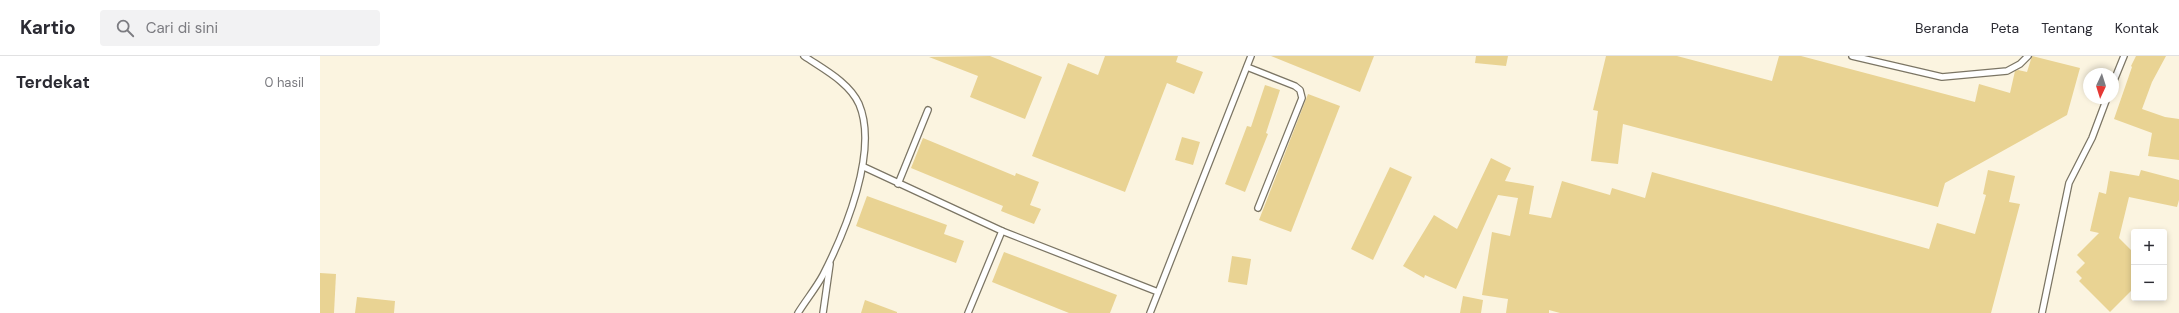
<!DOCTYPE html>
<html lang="id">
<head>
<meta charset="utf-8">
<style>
  :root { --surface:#fff; --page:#f2f2f3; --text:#2b2b33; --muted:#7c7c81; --line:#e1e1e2 }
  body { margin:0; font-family:"DM Sans",sans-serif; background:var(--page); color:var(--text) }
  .controls { position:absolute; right:12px; bottom:12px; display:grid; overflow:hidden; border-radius:4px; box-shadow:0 2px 6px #0003 }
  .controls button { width:36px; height:36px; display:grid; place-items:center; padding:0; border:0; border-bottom:1px solid var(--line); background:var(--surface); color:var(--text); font:20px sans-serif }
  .compass { position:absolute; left:1763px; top:12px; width:36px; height:36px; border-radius:50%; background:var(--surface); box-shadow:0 2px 6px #0003; rotate:184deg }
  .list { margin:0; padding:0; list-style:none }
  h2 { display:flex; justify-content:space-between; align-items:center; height:52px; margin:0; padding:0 16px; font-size:17px }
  h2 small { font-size:13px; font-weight:400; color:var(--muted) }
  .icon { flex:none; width:22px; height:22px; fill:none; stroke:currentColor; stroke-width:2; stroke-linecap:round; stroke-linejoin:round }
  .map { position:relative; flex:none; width:1859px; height:257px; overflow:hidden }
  header { display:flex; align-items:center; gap:24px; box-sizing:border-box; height:56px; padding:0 20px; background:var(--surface); border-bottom:1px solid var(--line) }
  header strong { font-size:19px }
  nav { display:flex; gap:22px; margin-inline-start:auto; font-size:14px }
  .search { width:280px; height:36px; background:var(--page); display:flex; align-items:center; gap:10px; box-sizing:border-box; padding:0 14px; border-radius:4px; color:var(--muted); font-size:15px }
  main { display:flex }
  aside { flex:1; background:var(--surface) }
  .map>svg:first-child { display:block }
  .building { fill:#e9d393 }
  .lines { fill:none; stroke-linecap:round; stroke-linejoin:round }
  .lane-casing { stroke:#7b7564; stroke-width:8 }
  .lane { stroke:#fff; stroke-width:5.5 }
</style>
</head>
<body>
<header>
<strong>Kartio</strong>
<div class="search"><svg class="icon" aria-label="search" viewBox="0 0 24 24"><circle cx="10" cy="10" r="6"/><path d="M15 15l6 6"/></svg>Cari di sini</div>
<nav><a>Beranda</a><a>Peta</a><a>Tentang</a><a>Kontak</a></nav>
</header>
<main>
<aside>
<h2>Terdekat<small>0 hasil</small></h2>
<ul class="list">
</ul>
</aside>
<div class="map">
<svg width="1859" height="257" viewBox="0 0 1859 257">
  <rect width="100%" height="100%" fill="#fbf4e0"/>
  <g class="building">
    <polygon points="670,0 722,21 705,63 650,41 658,20 609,1"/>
    <polygon points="785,0 858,0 856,6 883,16 874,38 847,27 805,136 712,100 748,7 778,19"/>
    <polygon points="951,0 1054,0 1040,36"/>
    <polygon points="1156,0 1188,0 1186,10 1155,7"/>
    <polygon points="1286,0 1357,0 1452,25 1459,0 1481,0 1655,46 1659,28 1690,37 1695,15 1698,14 1707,16 1712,0 1760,12 1747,59 1625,127 1618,151 1303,68 1298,108 1271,105 1278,55 1273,54"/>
    <polygon points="1816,0 1846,0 1832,26 1822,53 1845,61 1859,63 1859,104 1828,100 1832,77 1794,63 1812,11 1811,10"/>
    <polygon points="945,29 960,34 946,77 948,78 925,136 905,128 927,70 931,71"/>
    <polygon points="988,38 1020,50 971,176 939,164"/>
    <polygon points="862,81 880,86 873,109 855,104"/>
    <polygon points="603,82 695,120 696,117 719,126 710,149 721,153 714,168 681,155 683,150 591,112"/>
    <polygon points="1171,102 1191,112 1185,125 1214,130 1209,158 1231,162 1242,125 1290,139 1292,132 1325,142 1332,116 1609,193 1617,167 1655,178 1666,139 1663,138 1668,114 1695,120 1689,146 1700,148 1671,257 1240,257 1229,254 1229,257 1186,257 1188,243 1162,239 1172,176 1190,180 1198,142 1178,139 1136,233 1105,219 1104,222 1083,210 1114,159 1137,173"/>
    <polygon points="1070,111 1092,121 1053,204 1031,193"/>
    <polygon points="1821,114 1859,124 1859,144 1857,151 1809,141 1799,182 1814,197 1814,232 1790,256 1759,225 1762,222 1756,216 1765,207 1757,199 1779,177 1770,175 1779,136 1786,138 1790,115 1819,120"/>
    <polygon points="547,140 627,169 624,178 644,185 636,207 536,170"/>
    <polygon points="684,196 797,239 790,257 749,257 672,226"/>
    <polygon points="912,200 931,203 927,229 908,226"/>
    <polygon points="0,217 16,218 14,257 0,257"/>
    <polygon points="1143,240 1163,244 1161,257 1140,257"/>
    <polygon points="37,241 75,245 74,257 35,257"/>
    <polygon points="545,244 577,256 577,257 541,257"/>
  </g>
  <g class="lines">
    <g class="lane-casing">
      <g id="lane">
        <polyline points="1532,0 1622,21 1687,15 1700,8 1708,0"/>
        <polyline points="927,11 975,30 980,34 982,42 938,152"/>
        <polyline points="1793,27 1804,0"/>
        <polyline points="544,111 682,175 648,257"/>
        <polyline points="578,128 608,54"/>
        <polyline points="682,175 838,236"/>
        <path d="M478,257c8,-13 18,-25 25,-38 22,-43 56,-124 36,-171 -10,-22 -36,-35 -55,-48"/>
        <polyline points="503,257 510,208"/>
        <polyline points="830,257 931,0"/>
        <polyline points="1722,257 1749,127 1772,82 1787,42"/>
      </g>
    </g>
    <use href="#lane" class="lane"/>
  </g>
</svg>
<div class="controls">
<button>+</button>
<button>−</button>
</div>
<svg class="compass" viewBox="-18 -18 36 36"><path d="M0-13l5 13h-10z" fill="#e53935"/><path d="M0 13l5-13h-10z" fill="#7c7c81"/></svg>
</div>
</main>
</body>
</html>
